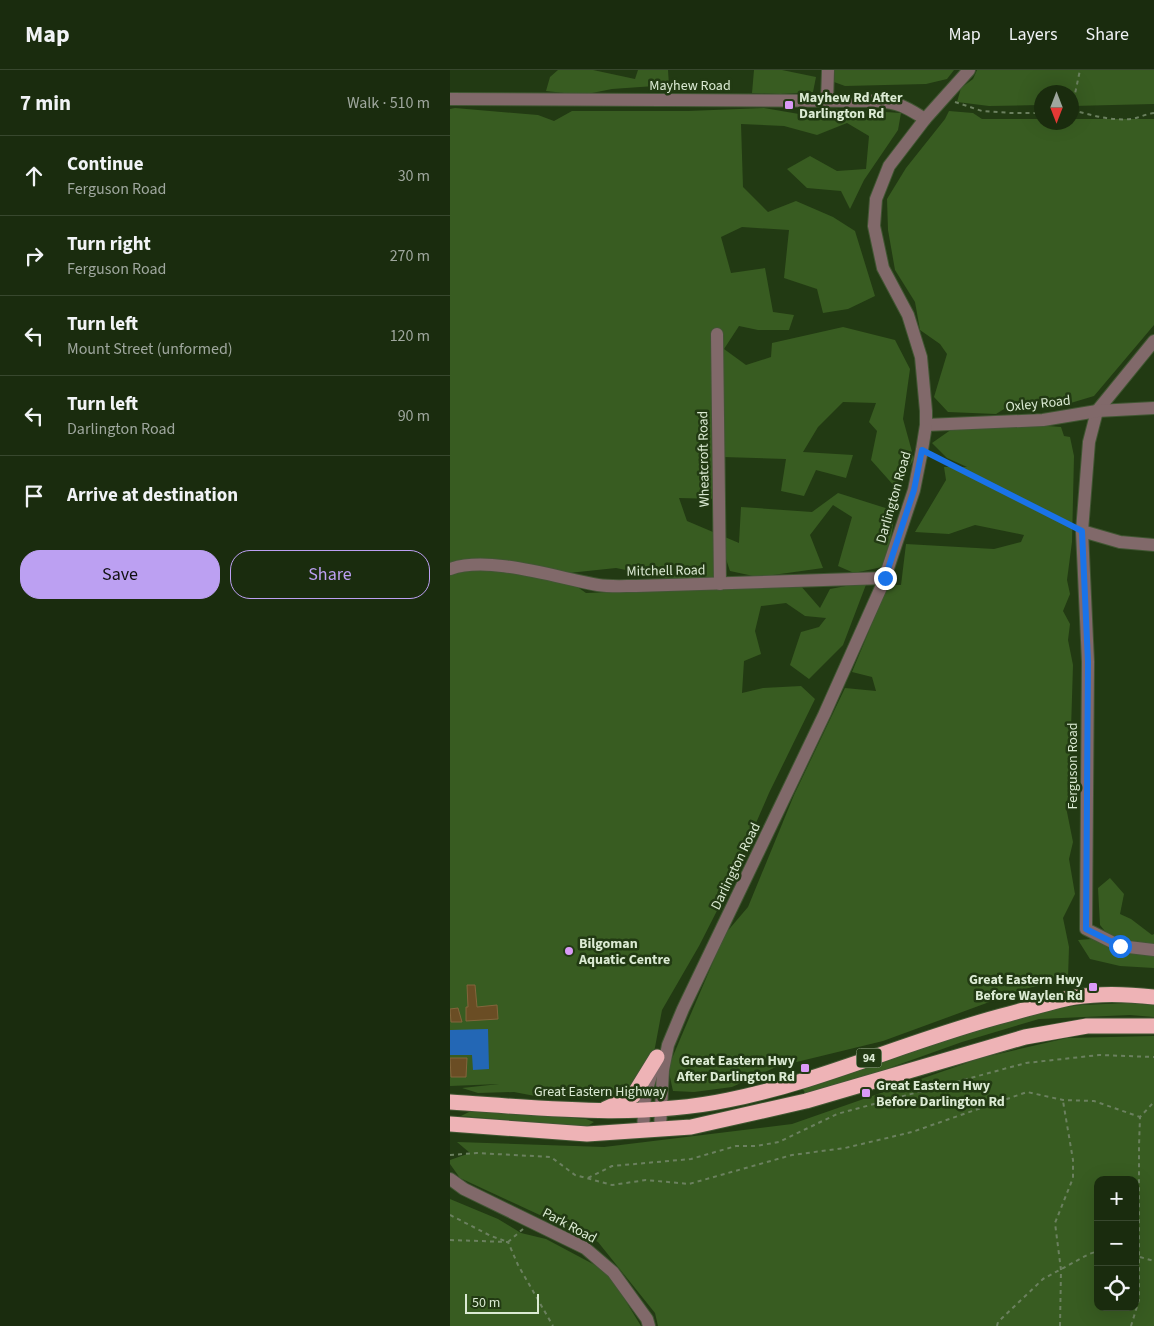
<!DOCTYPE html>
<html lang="en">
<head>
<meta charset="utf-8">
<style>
  :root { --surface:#1a2c0e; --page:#27381c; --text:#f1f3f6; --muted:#9fa79e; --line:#38482e; --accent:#bca0f2 }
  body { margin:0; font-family:"Source Sans 3",sans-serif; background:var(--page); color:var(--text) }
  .controls { position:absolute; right:15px; bottom:15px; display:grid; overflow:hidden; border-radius:10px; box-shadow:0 5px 20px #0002 }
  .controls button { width:45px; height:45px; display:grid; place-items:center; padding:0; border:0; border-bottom:1px solid var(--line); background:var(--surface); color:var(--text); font:25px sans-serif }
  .compass { position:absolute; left:584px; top:15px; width:45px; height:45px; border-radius:50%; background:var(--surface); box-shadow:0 5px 20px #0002; rotate:180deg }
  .scale { position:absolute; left:15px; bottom:12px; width:74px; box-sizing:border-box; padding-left:5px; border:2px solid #dbead3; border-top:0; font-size:14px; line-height:18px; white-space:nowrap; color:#dbead3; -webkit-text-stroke:4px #223a13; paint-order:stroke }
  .stop { position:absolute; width:15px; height:15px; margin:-11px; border:4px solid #1a73e8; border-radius:50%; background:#fff }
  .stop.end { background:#1a73e8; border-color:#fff; box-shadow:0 1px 5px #0008 }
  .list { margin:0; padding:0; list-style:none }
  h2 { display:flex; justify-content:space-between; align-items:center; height:65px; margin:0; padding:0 20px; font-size:21px }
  h2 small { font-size:16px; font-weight:400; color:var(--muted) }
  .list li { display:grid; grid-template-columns:32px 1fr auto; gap:15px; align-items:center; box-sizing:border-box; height:80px; padding:0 20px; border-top:1px solid var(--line) }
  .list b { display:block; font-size:19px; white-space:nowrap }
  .list p { margin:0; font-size:16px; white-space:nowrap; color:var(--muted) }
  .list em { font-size:16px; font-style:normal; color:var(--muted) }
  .actions { display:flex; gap:10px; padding:15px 20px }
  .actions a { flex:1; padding:11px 0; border:1px solid var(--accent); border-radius:20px; text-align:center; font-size:18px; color:var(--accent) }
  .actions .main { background:var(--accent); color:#111 }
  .icon { flex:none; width:28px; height:28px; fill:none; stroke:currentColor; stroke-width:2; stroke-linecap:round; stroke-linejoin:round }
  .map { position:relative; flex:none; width:704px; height:1256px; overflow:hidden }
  header { display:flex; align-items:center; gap:30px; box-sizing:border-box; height:70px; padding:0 25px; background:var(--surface); border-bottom:1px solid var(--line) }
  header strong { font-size:24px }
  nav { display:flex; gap:28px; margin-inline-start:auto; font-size:18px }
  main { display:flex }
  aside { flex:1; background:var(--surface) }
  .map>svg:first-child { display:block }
  .green { fill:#385c21; fill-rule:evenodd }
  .water { fill:#2367b5 }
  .building { fill:#6a4d24; stroke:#83653c }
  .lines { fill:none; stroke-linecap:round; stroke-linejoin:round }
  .minor-casing { stroke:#405632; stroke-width:14 }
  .highway-casing { stroke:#405632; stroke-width:17 }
  .path { stroke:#6b805f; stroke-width:2; stroke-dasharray:4 4; stroke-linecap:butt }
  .minor { stroke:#81696a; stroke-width:12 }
  .highway { stroke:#eeb3b6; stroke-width:15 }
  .route { stroke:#1a73e8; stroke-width:6 }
  .poi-dot { fill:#da9af7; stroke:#223a13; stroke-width:2 }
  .labels { text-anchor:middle; stroke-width:5; stroke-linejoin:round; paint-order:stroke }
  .shield { fill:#223a13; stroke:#a4b599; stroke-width:1 }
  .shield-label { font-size:12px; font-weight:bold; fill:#dbead3 }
  .street-label { font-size:14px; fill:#dbead3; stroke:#223a13 }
  .poi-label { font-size:14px; font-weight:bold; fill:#dbead3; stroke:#223a13; text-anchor:start }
</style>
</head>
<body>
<header>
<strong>Map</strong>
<nav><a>Map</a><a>Layers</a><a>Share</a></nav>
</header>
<main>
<aside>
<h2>7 min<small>Walk · 510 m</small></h2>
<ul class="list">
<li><svg class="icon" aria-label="ahead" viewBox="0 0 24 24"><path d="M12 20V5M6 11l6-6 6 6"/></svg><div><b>Continue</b><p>Ferguson Road</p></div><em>30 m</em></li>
<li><svg class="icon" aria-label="right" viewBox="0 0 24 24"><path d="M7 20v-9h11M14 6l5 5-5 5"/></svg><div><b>Turn right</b><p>Ferguson Road</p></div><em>270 m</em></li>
<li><svg class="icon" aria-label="left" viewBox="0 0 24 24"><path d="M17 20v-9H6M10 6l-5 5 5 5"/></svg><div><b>Turn left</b><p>Mount Street (unformed)</p></div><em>120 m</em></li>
<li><svg class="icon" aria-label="left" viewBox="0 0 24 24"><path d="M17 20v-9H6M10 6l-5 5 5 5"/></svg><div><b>Turn left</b><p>Darlington Road</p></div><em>90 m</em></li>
<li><svg class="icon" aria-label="arrive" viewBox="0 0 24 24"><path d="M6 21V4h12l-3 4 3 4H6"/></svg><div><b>Arrive at destination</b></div></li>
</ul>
<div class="actions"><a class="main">Save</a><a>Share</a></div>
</aside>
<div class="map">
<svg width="704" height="1256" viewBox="0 0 704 1256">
  <rect width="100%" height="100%" fill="#223a13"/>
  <g class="green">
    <polygon points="108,0 143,0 185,9 188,0 218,0 219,15 162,19 132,25 96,21 100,7"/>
    <polygon points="304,0 332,0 366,7 363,22 330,24 302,23"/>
    <polygon points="385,0 504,0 497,9 476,14 395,16 384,12"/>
    <polygon points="527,0 704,0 704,34 622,36 622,22 592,22 591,35 539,36 507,32 511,18 523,9"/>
    <polygon points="5,38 88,45 104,51 122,41 238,41 314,38 349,44 373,38 451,43 448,60 414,110 400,139 391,121 357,118 337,99 360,86 387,101 416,99 419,66 397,53 367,65 334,56 291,54 293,117 318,142 346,131 383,147 405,161 425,226 398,239 373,243 367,219 334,208 339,160 292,157 271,167 281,203 315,198 323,242 344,245 339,260 308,260 289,256 274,279 296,295 321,287 322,273 393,257 445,270 460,299 453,349 464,389 446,418 421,390 427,361 419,352 426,333 393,332 368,357 353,382 403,385 396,408 366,400 354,426 331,421 336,389 273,387 269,429 229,428 237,451 289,473 291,437 362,442 388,423 445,441 437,496 404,503 388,496 402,447 383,435 360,465 373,498 308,507 280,501 274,483 269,509 215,508 166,498 109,504 136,523 350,515 370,538 380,519 417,512 393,575 359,609 340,595 351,562 369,557 376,548 355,546 336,533 311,536 305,561 311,584 294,591 292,623 313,618 351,616 365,629 319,723 274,827 249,876 212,940 203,988 177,1023 134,1027 85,1026 64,1022 28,1023 12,1018 49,1014 0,1016 0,39"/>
    <polygon points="499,41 523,43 532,49 591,49 592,52 622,52 622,49 704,49 704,255 644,326 614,335 559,336 546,344 498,342 484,327 497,284 490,274 470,260 465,232 445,200 438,160 437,129 456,98 495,49"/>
    <polygon points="598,356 611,357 614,366 620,367 624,386 622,472 617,510 620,524 613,541 620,554 618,570 623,595 620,692 621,717 616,737 623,772 619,789 625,824 613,848 619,877 618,908 575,919 433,971 326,997 282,1017 244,1022 223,1021 218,998 231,967 275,864 298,837 344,725 395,618 426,621 422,607 402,602 438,515 451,515 456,474 544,479 571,472 574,465 525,455 499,464 465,462 496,410 494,397 517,397 497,388 482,373 502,359"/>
    <polygon points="660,808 674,824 670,844 681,849 702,865 704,864 704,898 670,896 640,889 628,870 642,869 663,871 650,855 648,818"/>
    <polygon points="678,933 704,935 704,947 680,945 589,949 512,972 400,1012 356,1024 352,1018 370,1008 598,939 632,935"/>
    <path d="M704,966v290h-496l-3,-13 -57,-71 -138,-64 -10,-14v-4l20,-7 -13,-11 147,5 188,-23 189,-66 86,-20zM648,1110h37v127h-37z"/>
    <polygon points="19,1042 53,1042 136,1049 144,1052 136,1057 11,1046"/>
    <polygon points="0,1129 48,1149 71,1163 96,1169 158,1202 191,1256 0,1256"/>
  </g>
  <polygon class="water" points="38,959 39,999 23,1000 22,985 0,985 0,960"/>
  <g class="building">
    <polygon points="17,915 25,915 27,937 47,935 48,949 16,951 16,937 18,937"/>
    <polygon points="8,938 12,952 1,952 0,939"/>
    <polygon points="0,988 17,988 16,1007 1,1007"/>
  </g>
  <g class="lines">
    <g class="minor-casing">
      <g id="minor">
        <path d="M0,29l428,2c23,2 29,7 47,18"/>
        <polyline points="377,31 378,0"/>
        <polyline points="267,264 270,514"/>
        <polyline points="704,271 647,341 639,372 632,461 638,592 636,859 670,876 704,880"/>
        <polyline points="476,355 593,350 647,341 704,338"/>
        <polyline points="632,461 670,472 704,475"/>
        <path d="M0,499c39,-14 108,9 148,16 12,2 26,1 38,1l249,-8"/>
        <polyline points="210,1059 213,1000 218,975 233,939 374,645 433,513 464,420 472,380 476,355 476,341 471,287 458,245 433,198 424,156 426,129 439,96 475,49 519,0"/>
        <polyline points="193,1060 195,1026 202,1002"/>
        <polyline points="0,1109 14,1119 135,1178 163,1202 197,1249 199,1256"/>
      </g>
    </g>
    <g class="highway-casing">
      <g id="highway">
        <path d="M0,1032c91,6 188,17 278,-2 96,-19 186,-62 281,-86 22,-6 44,-13 66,-17 26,-4 53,-3 79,0"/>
        <polyline points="155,1039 183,1026 207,987"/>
        <polyline points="0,1054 137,1064 241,1057 356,1031 575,967 637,956 704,956"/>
      </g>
    </g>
    <g class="path">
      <polyline points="505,32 532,41 561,43 592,43"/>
      <polyline points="622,38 630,0"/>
      <path d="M622,40c19,5 39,11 59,9 8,-1 14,-5 23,-6"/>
      <polyline points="481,385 622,456"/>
      <polyline points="0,1085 27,1083 101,1087 125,1105 162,1115 196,1110 239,1114 342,1085 395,1078 462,1062 577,1022 613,1030 644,1031 690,1047"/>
      <polyline points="138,1108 162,1096 241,1089 286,1076 306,1076 329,1072 387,1044 576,993 649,985 704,987"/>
      <polyline points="0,1145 41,1166 58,1172 73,1159"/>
      <polyline points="0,1170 58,1172 68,1195 103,1256"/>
      <polyline points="690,1187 704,1191"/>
      <polyline points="547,1256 548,1252 593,1209 639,1184 648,1181"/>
      <polyline points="610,1256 611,1200 605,1153 623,1108 623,1090 613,1031"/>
      <polyline points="681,1256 689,1230 689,1076 690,1047 704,1032"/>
    </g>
    <use href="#minor" class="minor"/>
    <use href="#highway" class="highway"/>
  </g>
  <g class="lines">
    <polyline class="route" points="435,508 464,420 472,380 632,461 638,592 636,859 670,876"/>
  </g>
  <g class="poi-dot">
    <rect x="334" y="30" width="10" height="10" rx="2.5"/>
    <circle cx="119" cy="881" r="5"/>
    <rect x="638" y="912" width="10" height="10" rx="2.5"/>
    <rect x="350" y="993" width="10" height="10" rx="2.5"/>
    <rect x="411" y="1018" width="10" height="10" rx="2.5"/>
  </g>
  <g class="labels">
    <rect class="shield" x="406.5" y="978.5" width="25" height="19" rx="4"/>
    <g class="shield-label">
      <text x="419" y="992">94</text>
    </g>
    <g class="street-label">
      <text x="240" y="20">Mayhew Road</text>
      <text transform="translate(588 333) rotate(-6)" y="5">Oxley Road</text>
      <text transform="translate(253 389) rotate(-91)" y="5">Wheatcroft Road</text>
      <text transform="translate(443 427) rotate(-74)" y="5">Darlington Road</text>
      <text transform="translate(216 500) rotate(-1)" y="5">Mitchell Road</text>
      <text transform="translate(622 696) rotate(-90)" y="5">Ferguson Road</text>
      <text transform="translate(285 796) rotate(-64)" y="5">Darlington Road</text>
      <text x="150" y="1026">Great Eastern Highway</text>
      <text transform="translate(120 1155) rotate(28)" y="5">Park Road</text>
    </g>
    <g class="poi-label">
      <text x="349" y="32">Mayhew Rd After<tspan x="349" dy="16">Darlington Rd</tspan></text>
      <text x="129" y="878">Bilgoman<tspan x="129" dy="16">Aquatic Centre</tspan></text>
      <text x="633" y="914" text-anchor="end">Great Eastern Hwy<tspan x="633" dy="16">Before Waylen Rd</tspan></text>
      <text x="345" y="995" text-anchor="end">Great Eastern Hwy<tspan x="345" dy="16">After Darlington Rd</tspan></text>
      <text x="426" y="1020">Great Eastern Hwy<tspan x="426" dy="16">Before Darlington Rd</tspan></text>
    </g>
  </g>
</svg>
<div class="controls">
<button>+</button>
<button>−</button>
<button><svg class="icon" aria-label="locate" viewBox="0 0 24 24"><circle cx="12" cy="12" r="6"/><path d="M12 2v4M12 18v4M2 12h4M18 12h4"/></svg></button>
</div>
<svg class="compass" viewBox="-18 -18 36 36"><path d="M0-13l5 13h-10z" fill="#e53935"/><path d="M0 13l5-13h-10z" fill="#9fa79e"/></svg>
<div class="scale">50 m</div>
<div class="stop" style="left:670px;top:876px"></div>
<div class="stop end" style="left:435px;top:508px"></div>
</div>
</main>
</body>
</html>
